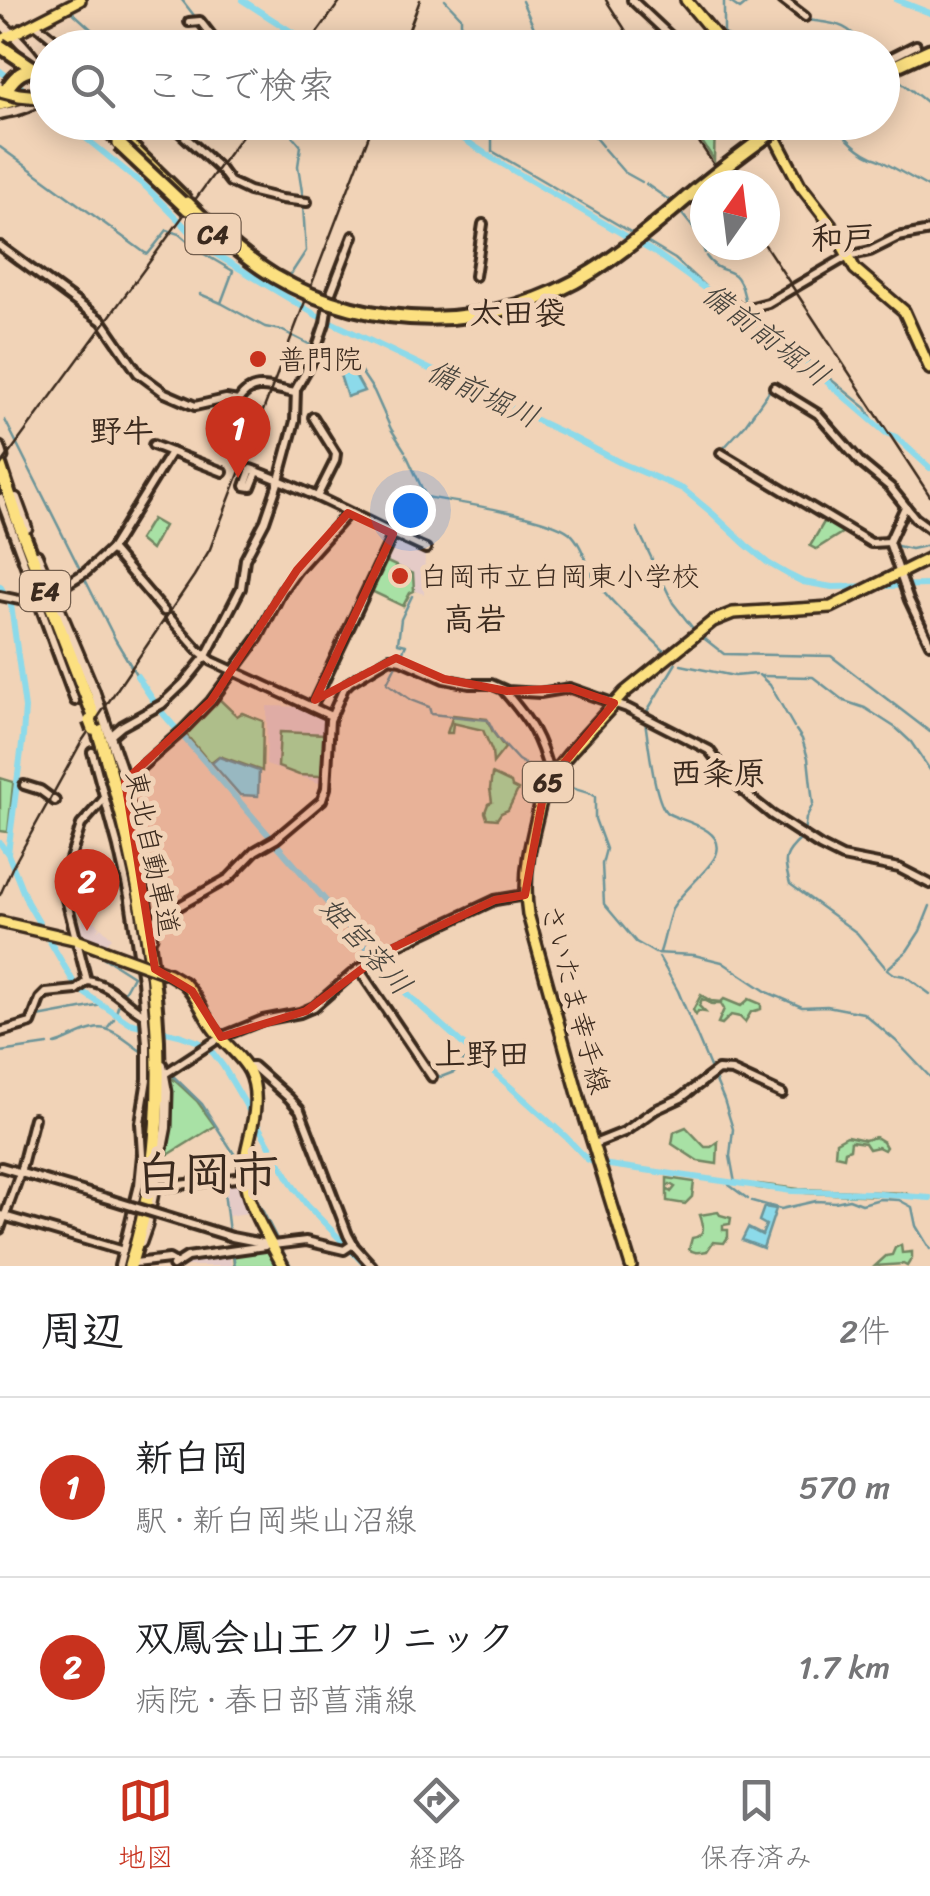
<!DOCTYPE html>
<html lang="ja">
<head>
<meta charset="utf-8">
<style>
  :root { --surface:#fff; --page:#f2f2f2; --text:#202124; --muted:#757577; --line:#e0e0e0; --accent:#c8321e }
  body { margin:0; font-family:Sriracha,"Klee One",sans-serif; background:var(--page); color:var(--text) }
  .compass { position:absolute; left:690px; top:170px; width:90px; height:90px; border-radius:50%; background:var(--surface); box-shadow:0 5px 25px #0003; rotate:14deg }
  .you { position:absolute; left:410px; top:510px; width:35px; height:35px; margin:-25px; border:8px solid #fff; border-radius:50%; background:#1a73e8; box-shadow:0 0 0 15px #1a73e833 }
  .badge { display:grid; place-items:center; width:65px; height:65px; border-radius:50%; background:var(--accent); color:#fff; font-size:32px; font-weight:700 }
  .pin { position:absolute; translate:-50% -82px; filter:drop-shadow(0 2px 5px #0008) }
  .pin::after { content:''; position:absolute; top:52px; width:35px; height:30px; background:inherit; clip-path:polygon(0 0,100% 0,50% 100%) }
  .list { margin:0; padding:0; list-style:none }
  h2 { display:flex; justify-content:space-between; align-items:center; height:130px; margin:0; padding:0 40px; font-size:42px }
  h2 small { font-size:32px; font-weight:400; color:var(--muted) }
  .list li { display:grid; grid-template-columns:65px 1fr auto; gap:30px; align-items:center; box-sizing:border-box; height:180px; padding:0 40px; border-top:2px solid var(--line) }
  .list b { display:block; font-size:38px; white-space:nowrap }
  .list p { margin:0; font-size:32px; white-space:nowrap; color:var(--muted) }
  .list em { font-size:32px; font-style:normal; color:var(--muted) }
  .icon { flex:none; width:55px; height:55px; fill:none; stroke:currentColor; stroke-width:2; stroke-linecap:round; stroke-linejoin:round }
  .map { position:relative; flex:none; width:930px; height:1266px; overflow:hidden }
  .search { position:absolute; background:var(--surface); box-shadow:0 5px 25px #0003; left:30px; right:30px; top:30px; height:110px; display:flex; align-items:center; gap:25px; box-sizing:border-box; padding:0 35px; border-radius:55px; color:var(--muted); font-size:38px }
  .sheet { height:490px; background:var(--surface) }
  nav { display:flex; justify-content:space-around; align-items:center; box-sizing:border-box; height:140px; border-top:2px solid var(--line); background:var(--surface); font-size:28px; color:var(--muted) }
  nav a { display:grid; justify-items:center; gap:5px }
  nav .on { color:var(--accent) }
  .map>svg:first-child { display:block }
  .built { fill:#e5cbc7 }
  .green { fill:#a8e1a5; stroke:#728662; stroke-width:2.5 }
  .water { fill:#8cdaea; stroke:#6c9498; stroke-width:2.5 }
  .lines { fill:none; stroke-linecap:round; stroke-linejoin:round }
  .stream { stroke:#6c9498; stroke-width:2.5 }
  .river { stroke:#8cdaea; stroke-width:6 }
  .tertiary-casing { stroke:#3b2a1e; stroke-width:14 }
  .secondary-casing { stroke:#3b2a1e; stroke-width:15 }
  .primary-casing { stroke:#3b2a1e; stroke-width:16 }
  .motorway-casing { stroke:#3b2a1e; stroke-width:19 }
  .tertiary { stroke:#f1d3b7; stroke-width:6 }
  .secondary { stroke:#f1d3b7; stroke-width:8 }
  .primary { stroke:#fce080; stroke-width:9 }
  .motorway { stroke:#fce080; stroke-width:11 }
  .rail { stroke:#3b2a1e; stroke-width:2.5 }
  .tertiary-bridge-casing { stroke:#3b2a1e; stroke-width:14; stroke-linecap:butt }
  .primary-bridge-casing { stroke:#3b2a1e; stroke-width:16; stroke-linecap:butt }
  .motorway-bridge-casing { stroke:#3b2a1e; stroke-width:19; stroke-linecap:butt }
  .tertiary-bridge { stroke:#f1d3b7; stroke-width:6 }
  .primary-bridge { stroke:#fce080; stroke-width:9 }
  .motorway-bridge { stroke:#fce080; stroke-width:11 }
  .marked { fill:#c8321e; fill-opacity:0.2; stroke:#c8321e; stroke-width:8; stroke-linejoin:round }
  .poi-dot { fill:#c8321e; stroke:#f1d3b7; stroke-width:4 }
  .labels { text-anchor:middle; stroke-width:10; stroke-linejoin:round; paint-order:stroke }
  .shield { fill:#f1d3b7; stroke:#725d4c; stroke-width:2.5 }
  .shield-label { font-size:25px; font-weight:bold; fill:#3b2a1e }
  .poi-label { font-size:28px; fill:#3b2a1e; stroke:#f1d3b7; text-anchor:start }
  .street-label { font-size:28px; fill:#3b2a1e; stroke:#f1d3b7 }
  .water-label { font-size:30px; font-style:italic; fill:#47443d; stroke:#f1d3b7 }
  .quarter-label { font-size:32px; font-weight:bold; fill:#3b2a1e; stroke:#f1d3b7 }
  .town-label { font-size:48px; font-weight:bold; fill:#3b2a1e; stroke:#f1d3b7 }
</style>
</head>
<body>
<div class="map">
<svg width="930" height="1266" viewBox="0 0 930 1266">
  <rect width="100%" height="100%" fill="#f1d3b7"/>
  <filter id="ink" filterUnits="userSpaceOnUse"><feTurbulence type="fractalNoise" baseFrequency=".01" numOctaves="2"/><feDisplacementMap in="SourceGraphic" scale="20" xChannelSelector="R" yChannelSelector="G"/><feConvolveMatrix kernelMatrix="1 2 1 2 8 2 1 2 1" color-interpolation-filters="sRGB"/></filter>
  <g filter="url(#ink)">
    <g class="built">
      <polygon points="394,537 425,550 424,594 415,591 410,593 403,606 369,590"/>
      <polygon points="267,706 305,707 327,718 325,785 266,765"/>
      <polygon points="89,916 100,926 95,932 101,927 112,938 105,945 107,948 83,939 79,934 77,927"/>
      <polygon points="240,1180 254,1212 228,1216 223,1182"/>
      <polygon points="230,1253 231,1266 178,1266 187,1259"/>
    </g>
    <g class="green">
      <polygon points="708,123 715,123 714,160 695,131"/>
      <polygon points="827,517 848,529 816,549 810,546"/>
      <polygon points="152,519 164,526 151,550 139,540"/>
      <polygon points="383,560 413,574 414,591 410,593 403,606 369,590"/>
      <polygon points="217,697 237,716 242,713 263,721 262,771 219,756 210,763 184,732"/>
      <polygon points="453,715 487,719 493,732 505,748 493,763 492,751 483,730 453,723 452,733 447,733"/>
      <polygon points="280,732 325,734 324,772 320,776 299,775 278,767"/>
      <polygon points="492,774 511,783 512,787 518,790 508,810 501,813 497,819 487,818 485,812 488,804 492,802 490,789"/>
      <polygon points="0,778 13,782 13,785 8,832 0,831"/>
      <polygon points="701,995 711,1001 721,1002 724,999 741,1006 749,999 761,1004 761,1009 751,1012 745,1022 740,1017 731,1015 722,1024 718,1023 724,1009 721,1004 712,1004 702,999 699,1006 705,1012 698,1011 696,1015 693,1010"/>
      <polygon points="169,1075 197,1101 215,1126 168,1155 163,1154"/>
      <polygon points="686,1127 705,1147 711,1147 718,1142 717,1164 698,1161 672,1144 674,1132"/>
      <polygon points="847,1136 865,1140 875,1137 883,1142 886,1147 884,1150 878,1147 869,1149 865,1143 851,1141 850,1149 845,1151 844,1157 835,1155 836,1142"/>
      <polygon points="667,1178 694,1182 692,1197 685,1204 667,1201 667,1189 671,1192 675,1187 670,1184 667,1187"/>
      <polygon points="758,1184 799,1189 906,1193 910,1197 806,1193 757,1188"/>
      <path d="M718,1212l2,3 11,3 -1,6 -7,1v5h5v7l-4,6 -11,-1 -6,9c-7,1 -13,3 -18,-2l3,-11c14,-2 12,-12 8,-23z"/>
      <polygon points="901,1245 902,1253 912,1252 912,1258 907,1266 903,1264 875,1266 886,1256 892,1255 895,1248"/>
      <polygon points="268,1248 272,1250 280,1266 234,1266 233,1253"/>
    </g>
    <g class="water">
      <polygon points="343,368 355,375 364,391 347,397 339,372"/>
      <polygon points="219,757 259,771 258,796 240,795 212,763"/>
      <polygon points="764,1207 776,1209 763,1248 742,1240 748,1228 762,1235 766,1225 759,1221"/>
    </g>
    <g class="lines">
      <g class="stream">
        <polyline points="182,0 196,18"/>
        <polyline points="445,0 461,17 461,35 467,48"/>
        <polyline points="727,0 740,9 751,0"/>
        <polyline points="522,1 535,30"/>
        <polyline points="724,1 724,34 729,36 735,48"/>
        <polyline points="69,9 112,48"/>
        <path d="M807,20c28,4 40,2 59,28"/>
        <polyline points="536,33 542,48"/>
        <polyline points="891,74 930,105"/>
        <polyline points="281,122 301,146 298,166 303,198"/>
        <polyline points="492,122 492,151 634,234"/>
        <polyline points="582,122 602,146"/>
        <path d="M834,122c10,15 26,32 44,37l52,29"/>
        <polyline points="0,147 145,253 148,254 167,230 179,234 199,251 233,271 221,303"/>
        <polyline points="604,149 624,172 642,182"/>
        <polyline points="646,184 673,203"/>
        <polyline points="678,209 699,235 705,253"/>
        <polyline points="645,241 675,259 720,300"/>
        <path d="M706,256c18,26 32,0 40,49"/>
        <polyline points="289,277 306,251 303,206"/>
        <polyline points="277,292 283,284"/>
        <polyline points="200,294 221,303 265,327 281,330 360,370 374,391 391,429 405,451"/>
        <polyline points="748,312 866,408 873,420"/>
        <polyline points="5,420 115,639 137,676"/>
        <polyline points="721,451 745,425 772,387"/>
        <path d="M406,454l20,43c30,5 123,19 144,36 13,12 17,34 26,48 20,29 48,48 71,73"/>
        <polyline points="921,526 920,528 930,535"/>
        <polyline points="637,528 673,603 695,631"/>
        <polyline points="893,545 911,549 930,545"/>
        <polyline points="412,596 401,619 398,643 406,645 387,683 411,700 429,707 431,714 488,720 496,736 518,760 547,777"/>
        <polyline points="701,636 724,654 831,656 930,732"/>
        <polyline points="681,665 734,676 756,674"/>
        <polyline points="759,675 770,685 794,727"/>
        <polyline points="762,676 813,677 844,701 865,708 896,728 911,742 930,770"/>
        <polyline points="144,688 145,687"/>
        <polyline points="646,713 676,663"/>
        <path d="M645,721c3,19 9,77 21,91 8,8 58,14 51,40 -3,14 -36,40 -44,55 -6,13 -8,31 -13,45"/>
        <polyline points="796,730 802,739 808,758 813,804 806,818 804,833"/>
        <path d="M554,781c13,8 27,8 41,15v23l11,30 -4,15 2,40 32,38 19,11 39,2 28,7 45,30 35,15 25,-1 36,7 33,28 34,36"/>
        <path d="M802,838c-19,17 -19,21 -12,46l67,49 28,34"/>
        <polyline points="907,951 920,931 930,906"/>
        <polyline points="95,952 109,961"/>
        <polyline points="659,957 678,991 724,1100 733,1129 730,1156 735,1183"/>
        <polyline points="111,962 133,976 122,996"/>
        <polyline points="904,976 894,974 887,969 905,953"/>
        <polyline points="907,977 930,994"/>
        <polyline points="115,1016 120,1000"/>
        <polyline points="38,1017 102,1005"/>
        <polyline points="108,1027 114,1019"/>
        <path d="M55,1044c16,-4 38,-21 54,-14 13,5 23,16 35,23"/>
        <polyline points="0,1052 48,1045"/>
        <polyline points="171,1074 202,1104 240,1163"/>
        <polyline points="433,1074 441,1077 454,1072 466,1058 474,1062 477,1059"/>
        <polyline points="729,1183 729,1185 748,1199"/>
        <polyline points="223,1184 229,1232"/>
        <polyline points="251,1188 277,1239"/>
        <polyline points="752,1201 781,1209 816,1201 835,1202 849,1199 862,1204 880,1199 899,1200 912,1207 916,1226 930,1249"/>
        <polyline points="281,1248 291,1266"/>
        <polyline points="233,1254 235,1266"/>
      </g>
      <g class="river">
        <polyline points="242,0 317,48"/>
        <polyline points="897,0 930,13"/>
        <polyline points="0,71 48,108"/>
        <polyline points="66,122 147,188 207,249 316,315 572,437 621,463 683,489 712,513 746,545 768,563 789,575 803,582 832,587 930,585"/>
        <polyline points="438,122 492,158 657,254 725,303 739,316 803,361 886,433 896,437 930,468"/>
        <polyline points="0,586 11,605 25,708 23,736 8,853"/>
        <polyline points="137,676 159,709 406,993 566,1137 587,1159 595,1163 792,1191 868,1193 930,1198"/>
        <polyline points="0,843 8,854 27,902 77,988 129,1023 179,1035 199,1042 213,1053 223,1066 294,1187 307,1205 366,1266"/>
      </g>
      <g class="tertiary-casing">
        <g id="tertiary">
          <polyline points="632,0 683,48"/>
          <polyline points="783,0 805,17"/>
          <polyline points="189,22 200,21 221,48"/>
          <polyline points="34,23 65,48"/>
          <polyline points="882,62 916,45"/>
          <polyline points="115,122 131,140"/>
          <polyline points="169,122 221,170 230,182 249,191 282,199 307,202"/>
          <path d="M0,246l102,75 36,52 27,20 30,13 31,-7 12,2c15,-23 34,-12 57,-8"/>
          <polyline points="475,276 483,224"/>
          <polyline points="731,302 741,310 768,303 848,256 870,251 898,237 930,231"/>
          <polyline points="774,387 818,414 861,463 890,487 915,518 930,529"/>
          <polyline points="313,417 336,454 335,461 317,497"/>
          <polyline points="153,445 171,452"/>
          <polyline points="721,453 871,543 889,542"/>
          <path d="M257,472l-6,15 -6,-1 6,-17c60,22 117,54 175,80"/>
          <polyline points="0,498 75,701"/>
          <polyline points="905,507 889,542 909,600 930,644"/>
          <polyline points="111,549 164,611"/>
          <polyline points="55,591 86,572 111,549 171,452 223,472"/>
          <polyline points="0,596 19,600 35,598"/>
          <polyline points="170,618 199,651 212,661 331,716"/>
          <path d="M504,691c26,30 37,46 46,86"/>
          <polyline points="312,707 393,534"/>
          <polyline points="109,737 122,726 162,704 184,683 206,656 241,588 245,559 265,521 279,480 295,421 296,389 313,359 325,323 329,298 353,236"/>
          <polyline points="92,752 118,847 130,900 142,980 147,1044 147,1079 140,1123 142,1155 139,1185 119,1266"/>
          <polyline points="123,783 182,731 211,701 258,638 282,591 297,570 348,513"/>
          <polyline points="24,785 40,790 55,801"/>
          <polyline points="151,922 229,878 255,851 276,839 322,800 326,788 330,720 344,688 350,682 390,658 401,660 444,679 469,684 491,684 507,691 540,693 570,688 627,708 709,750 732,780 751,798 772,815 820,846 842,857 899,868 930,884"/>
          <polyline points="359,969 432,1077"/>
          <path d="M87,981c25,3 37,23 58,34"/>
          <polyline points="0,1032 31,1023 40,999 46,993 76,990 87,981 65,895 64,878 81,825 104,799"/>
          <polyline points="246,1066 253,1066 289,1098 300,1110 348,1235 354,1246 372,1266"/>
          <polyline points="163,1075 221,1037 263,1020 300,1013 314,1007 352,974 386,951 495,900 525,895"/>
          <polyline points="594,1144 624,1132 655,1110 681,1098 718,1070 732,1071 782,1094"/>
          <polyline points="1,1167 112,1200"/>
          <polyline points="154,1188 245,1177"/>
          <polyline points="0,1215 123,1251"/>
          <polyline points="180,1221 232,1237 273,1245 306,1241 344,1250 353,1244"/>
          <polyline points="0,1229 20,1173 34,1118"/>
          <polyline points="135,1263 169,1259 176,1263"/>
          <polyline points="173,1266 187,1257 265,1246"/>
        </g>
      </g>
      <g class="secondary-casing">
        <g id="secondary">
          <path d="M0,22c18,18 68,60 31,83 -9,6 -21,6 -31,9"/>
          <polyline points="0,447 3,457"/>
          <polyline points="16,498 27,528"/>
          <polyline points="37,555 94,690 123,774 152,937"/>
          <polyline points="141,1243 147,1226 166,1128 167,1092 162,1065"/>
        </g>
      </g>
      <g class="primary-casing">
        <g id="primary">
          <polyline points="686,0 726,48"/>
          <polyline points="0,41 80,0"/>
          <polyline points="767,122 800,185 831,225 855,269 904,311 930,369"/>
          <polyline points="0,922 74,939 114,954"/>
          <path d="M184,983c14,14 18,30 29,45 21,29 45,35 42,78 -1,24 -12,45 -11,68 3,33 24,63 39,92"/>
          <path d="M631,1266l-50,-161 -53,-191c-7,-44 6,-85 17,-128l5,-9 23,-28 52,-57 88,-71 20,-8 98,-6 99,-49"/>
        </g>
      </g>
      <g class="motorway-casing">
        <g id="motorway">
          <polyline points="882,72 930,50"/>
          <polyline points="0,104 24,97"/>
          <polyline points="99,122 126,146"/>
          <polyline points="123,139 184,199"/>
          <polyline points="0,466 17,518 94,716"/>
          <path d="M96,724c54,172 90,366 34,542"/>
        </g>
      </g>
      <use href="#tertiary" class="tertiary"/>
      <use href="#secondary" class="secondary"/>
      <use href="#primary" class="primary"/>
      <use href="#motorway" class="motorway"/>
      <g class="rail">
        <polyline points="606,0 637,48"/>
        <polyline points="306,48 341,0"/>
        <polyline points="402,48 420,0"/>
        <polyline points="686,122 727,185"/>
        <polyline points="765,245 930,496"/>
        <polyline points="0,466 252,122"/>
        <polyline points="0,895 12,868 82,741 194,576 210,549 374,122"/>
      </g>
      <g class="tertiary-bridge-casing">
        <polyline id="tertiary-bridge" points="112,1200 180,1221"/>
      </g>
      <g class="primary-bridge-casing">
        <polyline id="primary-bridge" points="114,954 169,974 184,983"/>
      </g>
      <g class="motorway-bridge-casing">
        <g id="motorway-bridge">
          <polyline points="0,46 48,78"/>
          <path d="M8,87c8,-12 15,-17 29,-18"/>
          <polyline points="0,90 19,95 48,98"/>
          <polyline points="119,144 188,209"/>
          <path d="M187,203c27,27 54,53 87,73 97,58 224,56 319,-5 36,-23 69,-52 102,-80 29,-24 60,-47 91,-69"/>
          <polyline points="90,721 93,729"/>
        </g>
      </g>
      <use href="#tertiary-bridge" class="tertiary-bridge"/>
      <use href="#primary-bridge" class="primary-bridge"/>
      <use href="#motorway-bridge" class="motorway-bridge"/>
    </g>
  </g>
  <path class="marked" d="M348,513l45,21 -78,166 81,-42 48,21 63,12 63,-3 44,15 -69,83 -20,109 -30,5 -109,51 -80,60 -85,26 -29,-46 -37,-22 -30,-188 86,-80 86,-131z"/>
  <g class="poi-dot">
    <circle cx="258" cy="359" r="10"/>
    <circle cx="400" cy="576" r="10"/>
  </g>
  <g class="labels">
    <g class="shield">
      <rect x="185.5" y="214" width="55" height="40" rx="8"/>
      <rect x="20" y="571" width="50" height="40" rx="8"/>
      <rect x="523" y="762" width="50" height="40" rx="8"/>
    </g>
    <g class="shield-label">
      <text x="213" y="243">C4</text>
      <text x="45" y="600">E4</text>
      <text x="548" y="791">65</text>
    </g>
    <g class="poi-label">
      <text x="278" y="369">普門院</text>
      <text x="420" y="586">白岡市立白岡東小学校</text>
    </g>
    <g class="street-label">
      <text transform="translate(153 853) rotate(78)" y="10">東北自動車道</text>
      <text transform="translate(576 999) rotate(75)" y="10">さいたま幸手線</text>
    </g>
    <g class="water-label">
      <text transform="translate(766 335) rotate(37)" y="10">備前前堀川</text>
      <text transform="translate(483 394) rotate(25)" y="10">備前堀川</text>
      <text transform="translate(366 946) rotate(48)" y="10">姫宮落川</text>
    </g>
    <g class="quarter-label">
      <text x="843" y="249">和戸</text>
      <text x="518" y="324">太田袋</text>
      <text x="122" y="442">野牛</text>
      <text x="475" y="630">高岩</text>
      <text x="718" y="784">西粂原</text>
      <text x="482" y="1065">上野田</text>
    </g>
    <g class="town-label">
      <text x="207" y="1190">白岡市</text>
    </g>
  </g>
</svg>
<svg class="compass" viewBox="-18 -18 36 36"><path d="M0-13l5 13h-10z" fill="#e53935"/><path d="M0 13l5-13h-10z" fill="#757577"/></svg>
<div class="you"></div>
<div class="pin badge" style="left:238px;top:478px">1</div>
<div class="pin badge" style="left:87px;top:931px">2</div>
<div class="search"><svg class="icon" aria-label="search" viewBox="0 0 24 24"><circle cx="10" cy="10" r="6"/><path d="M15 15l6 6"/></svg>ここで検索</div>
</div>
<section class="sheet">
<h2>周辺<small>2件</small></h2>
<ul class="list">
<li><span class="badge">1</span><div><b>新白岡</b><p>駅 · 新白岡柴山沼線</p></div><em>570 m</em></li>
<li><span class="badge">2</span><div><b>双鳳会山王クリニック</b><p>病院 · 春日部菖蒲線</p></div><em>1.7 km</em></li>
</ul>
</section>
<nav>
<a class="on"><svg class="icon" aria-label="map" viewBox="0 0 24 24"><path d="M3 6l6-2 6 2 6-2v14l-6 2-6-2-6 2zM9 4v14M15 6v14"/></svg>地図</a>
<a><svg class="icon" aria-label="directions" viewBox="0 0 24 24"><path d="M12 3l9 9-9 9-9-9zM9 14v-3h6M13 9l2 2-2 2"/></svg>経路</a>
<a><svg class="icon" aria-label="saved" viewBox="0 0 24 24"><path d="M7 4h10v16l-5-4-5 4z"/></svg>保存済み</a>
</nav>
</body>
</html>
